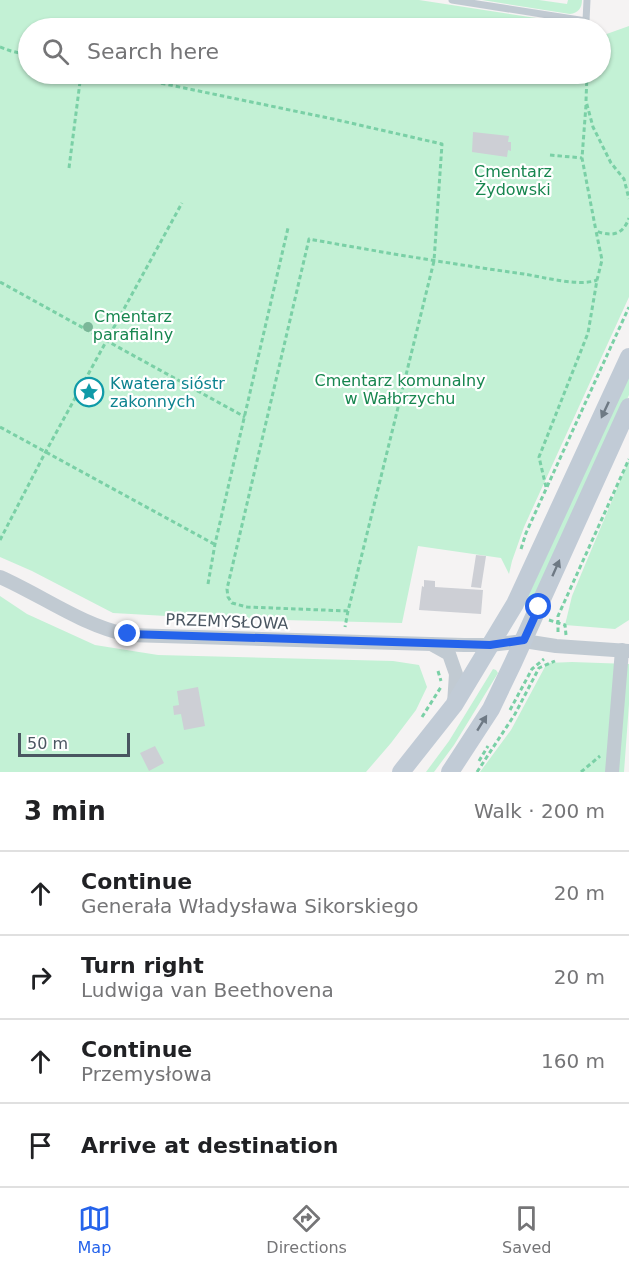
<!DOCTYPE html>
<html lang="en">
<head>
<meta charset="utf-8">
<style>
  :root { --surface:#fff; --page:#f6f6f6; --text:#202124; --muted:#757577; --line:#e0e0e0; --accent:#2563eb }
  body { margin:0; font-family:"DejaVu Sans",sans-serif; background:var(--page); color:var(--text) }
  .scale { position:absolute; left:18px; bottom:15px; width:112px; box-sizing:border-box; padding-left:6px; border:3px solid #4a5661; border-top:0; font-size:16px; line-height:21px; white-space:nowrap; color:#4a5661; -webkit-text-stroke:4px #fff; paint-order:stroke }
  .stop { position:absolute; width:18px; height:18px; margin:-14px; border:4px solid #2563eb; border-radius:50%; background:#fff }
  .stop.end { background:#2563eb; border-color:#fff; box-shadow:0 2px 6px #0008 }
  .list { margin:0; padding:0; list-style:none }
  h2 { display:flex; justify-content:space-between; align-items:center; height:78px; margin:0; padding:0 24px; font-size:26px }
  h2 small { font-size:20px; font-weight:400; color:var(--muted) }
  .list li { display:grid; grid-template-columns:39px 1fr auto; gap:18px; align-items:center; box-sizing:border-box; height:84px; padding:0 24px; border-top:2px solid var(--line) }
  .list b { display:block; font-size:22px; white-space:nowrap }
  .list p { margin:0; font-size:20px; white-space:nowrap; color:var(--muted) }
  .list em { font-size:20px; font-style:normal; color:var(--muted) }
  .icon { flex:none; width:33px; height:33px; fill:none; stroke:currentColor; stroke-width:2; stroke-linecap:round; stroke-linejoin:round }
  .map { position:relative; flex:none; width:629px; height:772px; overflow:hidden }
  .search { position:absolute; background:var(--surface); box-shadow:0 2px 4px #0004; left:18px; right:18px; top:18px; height:66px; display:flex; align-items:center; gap:15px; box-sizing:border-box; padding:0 21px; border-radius:33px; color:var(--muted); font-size:22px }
  .sheet { height:414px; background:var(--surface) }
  nav { display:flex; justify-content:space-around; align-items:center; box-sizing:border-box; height:84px; border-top:2px solid var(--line); background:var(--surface); font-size:16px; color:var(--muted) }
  nav a { display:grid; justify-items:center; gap:3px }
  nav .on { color:var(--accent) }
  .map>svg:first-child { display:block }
  .green { fill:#c3f1d5 }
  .building { fill:#cdcfd5 }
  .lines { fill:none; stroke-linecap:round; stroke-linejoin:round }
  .path { stroke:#7ad0a6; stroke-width:3; stroke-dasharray:4.5 3; stroke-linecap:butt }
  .service { stroke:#c1cad2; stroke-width:7 }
  .minor { stroke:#c1cad2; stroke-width:14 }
  .secondary { stroke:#c1cbd6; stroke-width:18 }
  .tree { fill:#7bb799 }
  .oneway { fill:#6e7984 }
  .route { stroke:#2563eb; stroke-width:8 }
  .labels { text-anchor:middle; stroke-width:4.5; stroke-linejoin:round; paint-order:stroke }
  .park-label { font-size:16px; fill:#17864f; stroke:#fff }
  .culture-label { font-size:16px; fill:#0d838f; stroke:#fff; text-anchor:start }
  .street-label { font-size:16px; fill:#4a5661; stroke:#fff }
</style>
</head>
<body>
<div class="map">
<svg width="629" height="772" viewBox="0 0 629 772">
  <rect width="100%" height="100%" fill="#f5f3f3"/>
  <g class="green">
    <polygon points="0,0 419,0 569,23 577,28 28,28 28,74 600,74 601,36 629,26 629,297 524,527 512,561 509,574 501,558 418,546 402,623 202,618 113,613 32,571 0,557"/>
    <path d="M482,0h57l28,4 1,-4h14c0,8 -4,13 -12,14z"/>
    <polygon points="629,375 629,395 531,609 524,605"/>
    <polygon points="629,460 629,620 615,629 565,625 572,596"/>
    <polygon points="0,596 27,614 95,645 158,655 393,661 419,665 427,687 416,710 391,743 366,772 0,772"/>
    <polygon points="572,662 629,664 629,704 624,772 480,772 511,730 547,663"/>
    <polygon points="493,669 496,670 498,673 454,745 434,772 426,772 449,741"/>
  </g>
  <g class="building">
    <polygon points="473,132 509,136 508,142 511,142 511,151 508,150 507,157 472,152"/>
    <polygon points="476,555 486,556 481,588 471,587"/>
    <polygon points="424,580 435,581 435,587 483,590 481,614 419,610 422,586 424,587"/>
    <polygon points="198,687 205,726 184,730 181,714 174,715 173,706 179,705 177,691"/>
    <polygon points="155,746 164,763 149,771 140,753"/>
  </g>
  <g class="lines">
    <g class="path">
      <polyline points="0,47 11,51 28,55"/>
      <polyline points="117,74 333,119 442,144 434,261 348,611 345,627"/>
      <polyline points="587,74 586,101 593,127 611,163 624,179 629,199"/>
      <polyline points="586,105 582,158 596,231"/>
      <polyline points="550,155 582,158"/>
      <polyline points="69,168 81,74"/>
      <polyline points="0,282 245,417"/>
      <polyline points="0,427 214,544"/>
      <path d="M546,487l-7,-30 49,-124 9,-53 5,-20 -6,-29c16,6 27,4 33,-13"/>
      <polyline points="0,540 45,453 182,203"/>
      <polyline points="521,549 526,533 629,307"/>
      <polyline points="208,584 215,544 288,228"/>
      <path d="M348,611l-101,-4 -15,-4 -4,-6 -1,-8 82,-350c71,13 143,25 215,35 19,3 56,13 73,6"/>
      <polyline points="549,620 565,625 566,635"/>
      <polyline points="558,632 558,616 629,459"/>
      <polyline points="438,671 441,681"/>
      <polyline points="510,710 532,669 544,659"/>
      <polyline points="422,717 441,687"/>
      <polyline points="479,761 488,746"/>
      <polyline points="477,772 515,714 539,668 555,661"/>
      <polyline points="581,772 600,756"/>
    </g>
    <polyline class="service" points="452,0 586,21 587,0"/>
    <g class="minor">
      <path d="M0,577c43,19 81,48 128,58l336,10h26l34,-4 32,5 73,5"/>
      <polyline points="431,644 449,654 456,674 454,704"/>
      <polyline points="612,772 622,650"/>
    </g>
    <g class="secondary">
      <polyline points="401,772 454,705 515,604 629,357"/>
      <polyline points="450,772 491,709 513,663 629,407"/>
    </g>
  </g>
  <circle class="tree" cx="88" cy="327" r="5"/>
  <defs><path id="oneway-solid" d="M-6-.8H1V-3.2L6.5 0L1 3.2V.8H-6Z" transform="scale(1.5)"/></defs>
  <g class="oneway">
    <use href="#oneway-solid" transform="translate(605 410) rotate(115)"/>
    <use href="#oneway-solid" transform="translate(556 568) rotate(-66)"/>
    <use href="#oneway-solid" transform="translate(482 723) rotate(-58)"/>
  </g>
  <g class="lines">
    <polyline class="route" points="128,634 490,645 524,640 539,607"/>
  </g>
  <defs>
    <g id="sight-ring" transform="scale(1.5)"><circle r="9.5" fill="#fff" stroke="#0f9aa8" stroke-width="1.5"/><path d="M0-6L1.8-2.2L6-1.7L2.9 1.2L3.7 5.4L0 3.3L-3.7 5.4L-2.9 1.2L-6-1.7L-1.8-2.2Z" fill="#0f9aa8"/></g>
  </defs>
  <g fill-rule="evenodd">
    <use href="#sight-ring" x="89" y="392"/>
  </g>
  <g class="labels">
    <g class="park-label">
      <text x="513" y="177">Cmentarz<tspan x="513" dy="18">Żydowski</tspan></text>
      <text x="133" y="322">Cmentarz<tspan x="133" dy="18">parafialny</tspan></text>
      <text x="400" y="386">Cmentarz komunalny<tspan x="400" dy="18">w Wałbrzychu</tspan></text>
    </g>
    <g class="culture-label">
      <text x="110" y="389">Kwatera sióstr<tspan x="110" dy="18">zakonnych</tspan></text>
    </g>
    <g class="street-label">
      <text transform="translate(227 621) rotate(2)" y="6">PRZEMYSŁOWA</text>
    </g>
  </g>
</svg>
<div class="scale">50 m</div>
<div class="stop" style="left:539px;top:607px"></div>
<div class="stop end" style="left:128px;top:634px"></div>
<div class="search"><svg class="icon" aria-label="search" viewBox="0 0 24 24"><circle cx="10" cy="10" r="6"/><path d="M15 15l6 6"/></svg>Search here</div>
</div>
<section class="sheet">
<h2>3 min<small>Walk · 200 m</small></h2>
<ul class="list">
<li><svg class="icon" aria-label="ahead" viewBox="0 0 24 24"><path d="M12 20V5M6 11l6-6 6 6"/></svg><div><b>Continue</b><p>Generała Władysława Sikorskiego</p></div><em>20 m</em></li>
<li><svg class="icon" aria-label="right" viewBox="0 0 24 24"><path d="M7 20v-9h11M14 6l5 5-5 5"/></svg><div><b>Turn right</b><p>Ludwiga van Beethovena</p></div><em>20 m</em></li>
<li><svg class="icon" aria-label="ahead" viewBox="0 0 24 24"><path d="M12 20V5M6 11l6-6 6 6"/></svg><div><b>Continue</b><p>Przemysłowa</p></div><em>160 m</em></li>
<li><svg class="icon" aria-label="arrive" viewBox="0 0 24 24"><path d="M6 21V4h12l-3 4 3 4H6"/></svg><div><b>Arrive at destination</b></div></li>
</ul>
</section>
<nav>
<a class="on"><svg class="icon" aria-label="map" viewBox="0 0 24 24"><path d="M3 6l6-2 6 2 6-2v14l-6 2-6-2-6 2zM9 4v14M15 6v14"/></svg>Map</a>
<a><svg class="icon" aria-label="directions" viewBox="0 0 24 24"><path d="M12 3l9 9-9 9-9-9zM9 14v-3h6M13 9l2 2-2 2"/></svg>Directions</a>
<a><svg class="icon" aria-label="saved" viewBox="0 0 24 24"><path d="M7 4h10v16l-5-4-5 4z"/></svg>Saved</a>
</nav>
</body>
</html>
